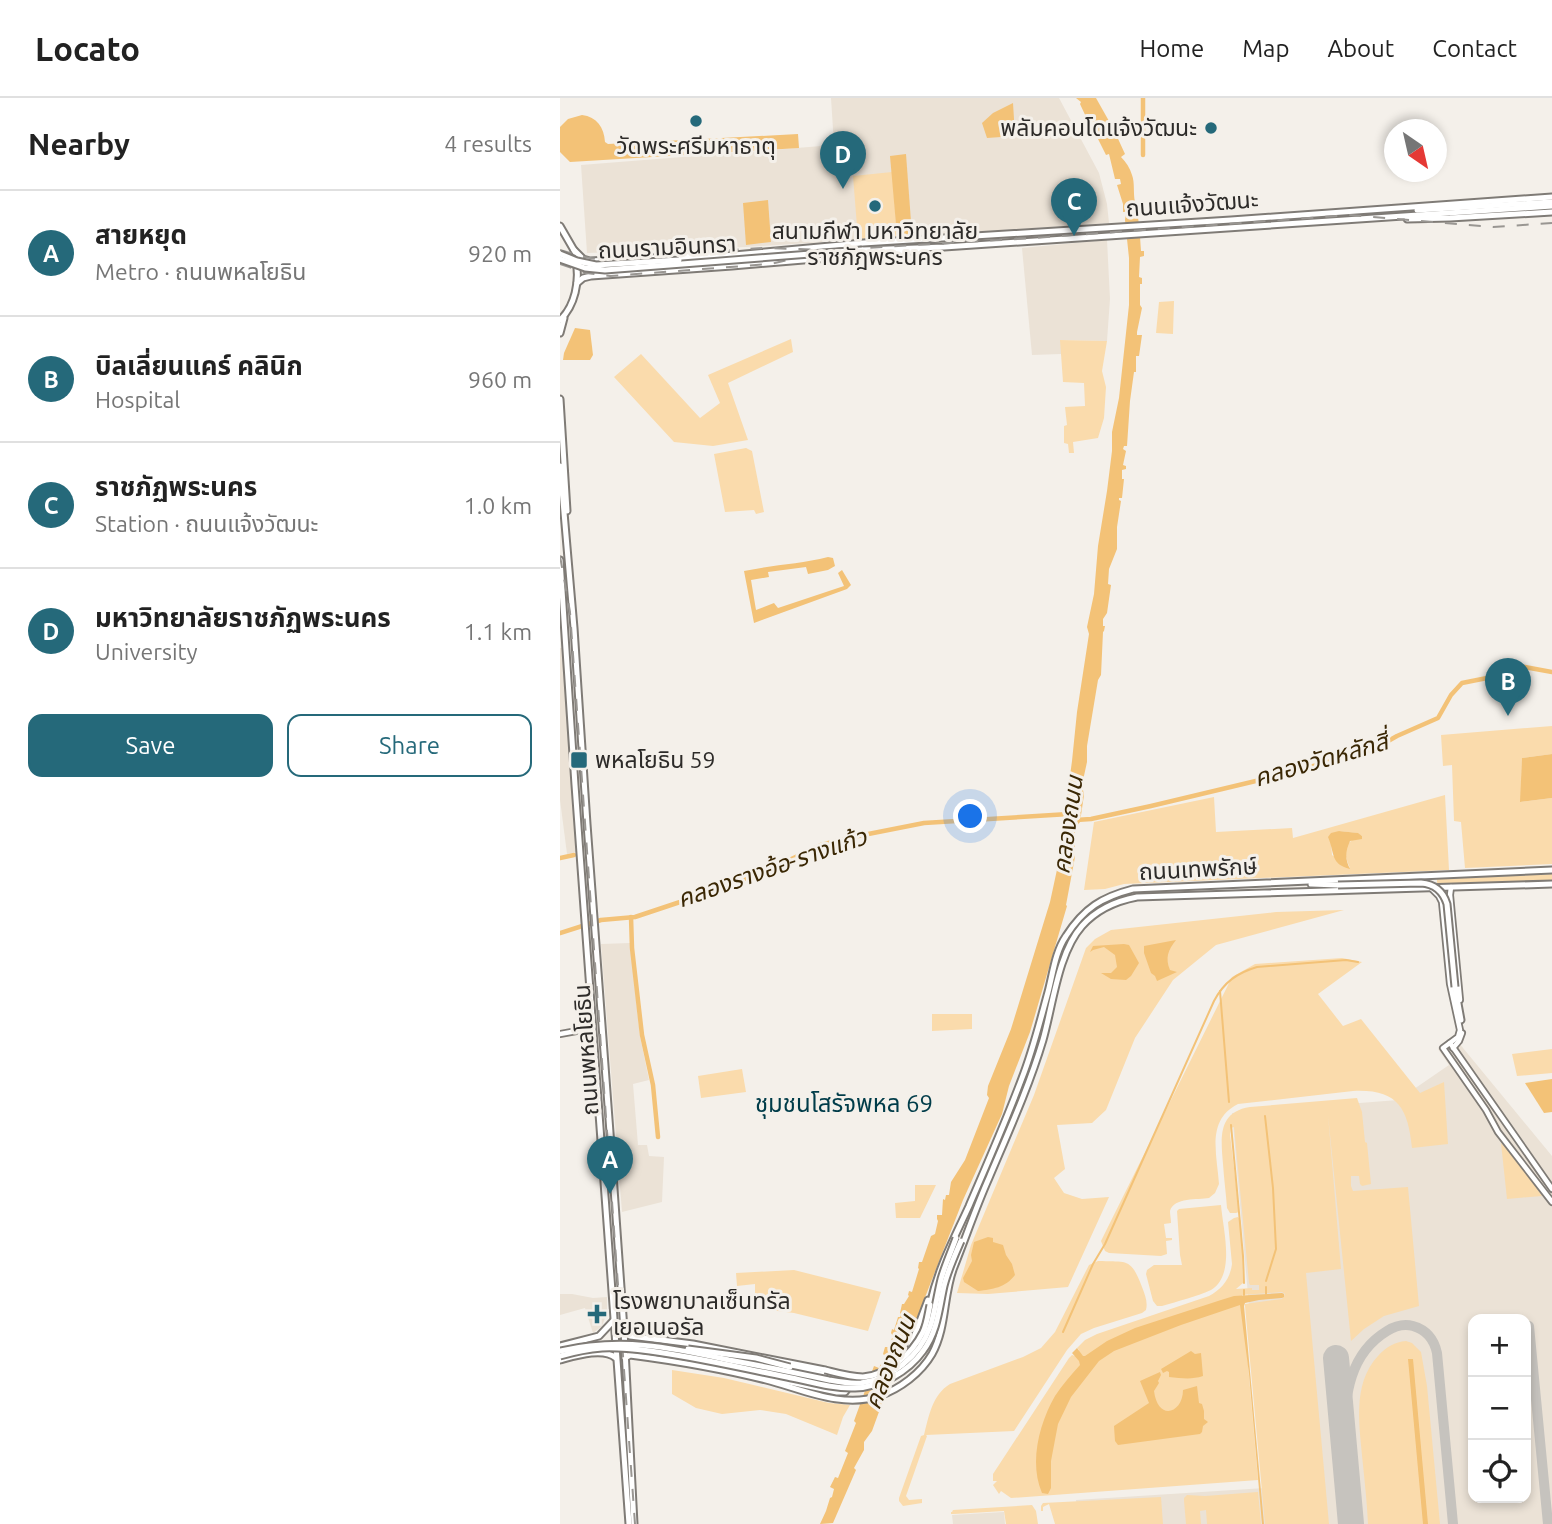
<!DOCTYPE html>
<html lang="en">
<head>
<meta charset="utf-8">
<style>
  :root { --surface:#fff; --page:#f2f2f2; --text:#222; --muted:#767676; --line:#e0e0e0; --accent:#25697a }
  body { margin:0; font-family:Ubuntu,"Noto Sans Thai",sans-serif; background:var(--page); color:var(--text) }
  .controls { position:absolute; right:21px; bottom:21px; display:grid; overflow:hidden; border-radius:14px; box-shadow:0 4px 10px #0003 }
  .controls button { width:63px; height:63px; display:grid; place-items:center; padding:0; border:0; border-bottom:2px solid var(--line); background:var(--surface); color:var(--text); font:35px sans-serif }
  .compass { position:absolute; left:824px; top:21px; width:63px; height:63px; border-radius:50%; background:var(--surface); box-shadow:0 4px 10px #0003; rotate:146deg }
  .you { position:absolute; left:411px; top:719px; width:24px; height:24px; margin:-18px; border:5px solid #fff; border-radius:50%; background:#1a73e8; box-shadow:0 0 0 10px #1a73e833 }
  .badge { display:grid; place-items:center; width:46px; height:46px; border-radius:50%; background:var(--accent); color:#fff; font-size:23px; font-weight:700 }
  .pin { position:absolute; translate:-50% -58px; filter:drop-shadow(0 2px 4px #0008) }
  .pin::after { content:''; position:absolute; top:37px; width:24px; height:21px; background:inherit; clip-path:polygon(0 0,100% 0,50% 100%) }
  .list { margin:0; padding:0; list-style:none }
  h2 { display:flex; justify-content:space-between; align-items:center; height:91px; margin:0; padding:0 28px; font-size:30px }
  h2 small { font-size:23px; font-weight:400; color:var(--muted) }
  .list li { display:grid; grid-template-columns:46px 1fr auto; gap:21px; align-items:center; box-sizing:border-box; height:126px; padding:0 28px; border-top:2px solid var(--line) }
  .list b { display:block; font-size:26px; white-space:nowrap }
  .list p { margin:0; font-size:23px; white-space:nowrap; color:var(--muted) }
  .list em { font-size:23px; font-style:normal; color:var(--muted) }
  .actions { display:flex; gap:14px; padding:21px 28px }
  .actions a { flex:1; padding:16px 0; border:2px solid var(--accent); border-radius:14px; text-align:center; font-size:24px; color:var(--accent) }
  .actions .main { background:var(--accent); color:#fff }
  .icon { flex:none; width:38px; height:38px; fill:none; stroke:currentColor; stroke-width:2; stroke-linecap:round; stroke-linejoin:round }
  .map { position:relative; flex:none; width:992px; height:1426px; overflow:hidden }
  header { display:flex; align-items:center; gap:42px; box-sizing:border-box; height:98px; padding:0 35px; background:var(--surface); border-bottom:2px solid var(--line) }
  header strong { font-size:33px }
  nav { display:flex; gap:38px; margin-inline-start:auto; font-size:24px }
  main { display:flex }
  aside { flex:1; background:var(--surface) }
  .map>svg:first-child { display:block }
  .built { fill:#ebe2d6; fill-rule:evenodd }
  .green { fill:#fadbac; fill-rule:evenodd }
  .water { fill:#f3c277 }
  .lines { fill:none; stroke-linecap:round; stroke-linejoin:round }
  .stream { stroke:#f3c277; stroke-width:2 }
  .canal { stroke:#f3c277; stroke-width:4.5 }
  .taxiway { stroke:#c6c3be; stroke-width:10 }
  .runway { stroke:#c6c3be; stroke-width:26 }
  .minor-casing { stroke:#7f7b76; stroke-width:8 }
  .major-casing { stroke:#7f7b76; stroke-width:9 }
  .minor { stroke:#fff; stroke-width:4.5 }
  .major { stroke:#fff; stroke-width:5 }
  .rail { stroke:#999692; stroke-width:2; stroke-dasharray:12 12; stroke-linecap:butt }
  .major-bridge-casing { stroke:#7f7b76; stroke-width:9; stroke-linecap:butt }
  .major-bridge { stroke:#fff; stroke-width:5 }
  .poi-dot { fill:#25697a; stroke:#f4f0ea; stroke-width:2.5 }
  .labels { text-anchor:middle; stroke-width:6; stroke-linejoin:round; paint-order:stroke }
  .poi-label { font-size:23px; fill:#2d2b29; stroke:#f4f0ea }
  .street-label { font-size:23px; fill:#2d2b29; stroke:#f4f0ea }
  .water-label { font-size:24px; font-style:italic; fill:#3a2704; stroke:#f4f0ea }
  .neighbourhood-label { font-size:24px; fill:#003c49; stroke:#f4f0ea }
</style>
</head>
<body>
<header>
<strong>Locato</strong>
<nav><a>Home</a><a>Map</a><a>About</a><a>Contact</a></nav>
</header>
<main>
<aside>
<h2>Nearby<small>4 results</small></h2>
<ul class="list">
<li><span class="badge">A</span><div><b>สายหยุด</b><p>Metro · ถนนพหลโยธิน</p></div><em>920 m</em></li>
<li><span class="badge">B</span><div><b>บิลเลี่ยนแคร์ คลินิก</b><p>Hospital</p></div><em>960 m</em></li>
<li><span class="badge">C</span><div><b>ราชภัฏพระนคร</b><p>Station · ถนนแจ้งวัฒนะ</p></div><em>1.0 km</em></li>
<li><span class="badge">D</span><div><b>มหาวิทยาลัยราชภัฏพระนคร</b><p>University</p></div><em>1.1 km</em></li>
</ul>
<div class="actions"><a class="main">Save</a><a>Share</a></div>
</aside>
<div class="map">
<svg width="992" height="1426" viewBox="0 0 992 1426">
  <rect width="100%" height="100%" fill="#f4f0ea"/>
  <g class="built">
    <polygon points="271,0 499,0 539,75 547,106 549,125 186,149 27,155 21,67 274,47"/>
    <polygon points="547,142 550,201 547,243 501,242 501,256 472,257 462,150"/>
    <polygon points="0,550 2,550 3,562 16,754 7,756 0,702"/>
    <polygon points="70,845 80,938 89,982 73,986 78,1047 87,1047 89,1058 104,1059 102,1104 62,1114 41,846"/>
    <path d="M894,939l98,119v368h-474l-2,-24 189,-12 -33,-375 166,-13 51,-35 -11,-16zM913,1221h53v179h-53z"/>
    <polygon points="0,1196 12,1196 33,1200 47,1199 47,1215 42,1228 33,1235 25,1210 0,1217"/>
    <polygon points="444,1414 445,1426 393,1426 392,1417"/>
  </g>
  <g class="green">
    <polygon points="332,74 337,138 298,141 293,78"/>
    <polygon points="614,203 613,236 596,235 599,204"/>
    <polygon points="231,241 233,254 168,285 188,342 153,348 114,344 54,279 81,256 140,320 160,305 148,277"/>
    <polygon points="500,242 547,243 542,273 546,289 544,320 538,340 513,344 514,355 509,355 508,346 504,345 504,328 507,327 505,309 525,308 524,285 503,284"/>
    <polygon points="186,350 192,353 204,414 196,416 194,412 165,414 154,356"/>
    <polygon points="992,628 992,656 962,660 961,704 992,700 992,766 905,770 901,724 894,723 892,667 883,668 881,637"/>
    <path d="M885,697l4,75 -325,14 -19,5 -21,1 10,-68 120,-25 2,35 76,-4 1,10zM779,733l18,2 5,3c-4,2 -8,2 -11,5 -9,6 -5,19 -1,27l-18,-13 -1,-12z"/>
    <polygon points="992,776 992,782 877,787 877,781"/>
    <polygon points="784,812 656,847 613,882 575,940 546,1012 532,1025 497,1027 505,1071 494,1080 504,1095 522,1101 549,1099 508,1189 428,1196 397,1195 411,1147 474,997 526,850 535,841 551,832 716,814"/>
    <path d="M782,860l20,4 -44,32 25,32 18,-7 59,74 24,-11 4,62 -36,4c-4,-41 -15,-59 -59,-57l-115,13c-32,16 -21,50 -19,80l-4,9 -6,5c-11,2 -35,-1 -39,13 0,4 1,8 1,12l-7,1 2,14h6v2l-6,1 1,13 -6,2 -52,-3 -4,-2 -4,-10 131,-264 23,-13z"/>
    <polygon points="412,916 412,931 372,933 372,916"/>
    <polygon points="992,951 992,975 957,978 952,956"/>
    <polygon points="182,971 186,994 141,1000 138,978"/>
    <path d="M797,1000l5,14 3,30 2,1 4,41 -9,2 -2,-2 -1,-8h-8v10l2,5 55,-4 11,119 -35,10 -20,13 -13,12 -23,-226 13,154 -35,4 23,251h-64l-20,-218v-2l37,-5 3,-5 -3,-2 -40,3 16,185 -247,18 -10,-7 -2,3 -6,-9 4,-4h-4v-7l76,-116 3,-3 3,1 4,-6 -2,-2 8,-8 12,-6 112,-38c13,-7 21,-17 23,-32l-4,-42 6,-4 4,-1 3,4 2,62 -7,6 16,-1v2h7v-5h-9l-1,-2 -15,-156 -3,1 -1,6 9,78 -3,1h-6l-3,-5c-1,-14 -3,-29 -4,-44 -2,-25 -6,-52 27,-57z"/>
    <polygon points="941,1045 962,1068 982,1098 947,1101"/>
    <polygon points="355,1087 376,1087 360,1120 336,1120 335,1105 355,1103"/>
    <path d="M661,1107c2,25 15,70 -10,85 -15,7 -33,11 -49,16h-5l-4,-5 -7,-27 1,-4 7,-5h28l-2,-10 -3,-44 2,-2z"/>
    <path d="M538,1163c30,1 33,-3 44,26 3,8 6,15 4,23l-4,3 -48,15 -13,6 -14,16 -53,81 -88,4 1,1 -21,60 3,4 13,-1v4l-19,3 -4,-5v-3l22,-62 3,-1c5,-19 8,-40 26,-51l73,-27 18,-9 14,-16 34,-67z"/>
    <polygon points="234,1172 321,1194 308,1233 234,1215 195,1210 195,1186 177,1188 176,1175"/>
    <path d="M846,1243l6,2 9,9 6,34 13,138h-72c-1,-20 -3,-40 -5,-59 -3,-37 -12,-80 15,-109 8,-9 17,-14 28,-15z"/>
    <polygon points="112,1272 164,1280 269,1305 290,1307 283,1319 277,1337 226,1316 200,1312 162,1316 136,1310 112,1296"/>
    <polygon points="698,1394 701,1426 647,1426 646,1412 640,1413 641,1426 626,1426 624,1403 624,1400 627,1397 645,1398"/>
    <polygon points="601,1399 603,1426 495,1426 489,1406 483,1409 483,1413 481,1413 481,1408 483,1405"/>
    <polygon points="472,1407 476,1413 478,1426 446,1426 444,1413 394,1416 391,1416 391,1414 392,1414 393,1412"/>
  </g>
  <g class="water">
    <path d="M516,0h20l18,32 11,24 -4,3c5,5 9,11 11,18 3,8 1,18 3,27 4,15 5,33 6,49h3v5l-4,1 -1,20 3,1v6h-2v21l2,3 -5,24v3h5l-3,21h-3v16h-2l-4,29 -3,45h-3l-1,3 3,2 -3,14 3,1v3l-4,1v9h2l-2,19h-3v2l2,1 -4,26v22l-8,20 -1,15 3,1 -4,28 -4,6v7h2l-1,5 -1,1 -2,43 -3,5 -11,66v16l-5,23 2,10 -4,27 -5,7v28l-9,48 1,1 -37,126 -21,54 -7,28 -39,86 -48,123 -23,53 -20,55 -8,11v8l-10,18 2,2 -23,53 -13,1 6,-13 4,-13 2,-1 2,-8 -4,-2 5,-10 3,1 10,-25 -3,-2 11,-28 -2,-2 20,-55 5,2 6,-12 -2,-2 2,-7h3l5,-11 -2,-3 1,-4 2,1 4,-13h2l1,-3 -1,-1 2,-9h2l5,-8 -1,-1 1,-4 3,1 7,-23 -1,-1 1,-6h3l9,-26 4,-2 3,-13 -1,-2v-4h5l1,-16 2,1 1,-5h3l2,-13 14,-22 24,-62 -2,-3 1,-9 23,-57 39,-127 8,-37 14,-104 5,-49 12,-78 -2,-7 7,-33 4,-48 9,-55 5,-40v-19l7,-34 10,-93v-47l-4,-38 1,-8h-3v-8l-6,-19 4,-1 -1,-5h-5l-6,-25 -3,1 -12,-24 -1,-9 -6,-3 -7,-15 1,-2z"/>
    <polygon points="453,5 455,38 427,40 422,25 433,15"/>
    <path d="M22,17c15,2 22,12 23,27l3,2 190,-10 1,14 -229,14 -10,-10v-25l8,-8z"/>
    <polygon points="346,56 352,137 337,138 330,58"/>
    <polygon points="208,102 211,144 186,147 183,105"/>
    <polygon points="15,230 30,232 33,257 30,262 3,262 4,255"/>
    <path d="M268,459l5,1 2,8 -7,4 -20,4 -2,-7 -38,5 1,5 -18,3 5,30 18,-7 4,5 66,-22 -6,-13 4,-3 9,15 -4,4 -93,34 -10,-52c28,-6 56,-7 84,-14z"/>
    <polygon points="992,656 992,700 960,704 962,660"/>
    <path d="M779,733l19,2 4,3v3l-12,2c-5,11 -5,18 0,28 -20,-5 -15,-16 -22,-32l3,-4z"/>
    <path d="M616,842c-8,10 -11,18 -6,30l7,2 -20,9 -2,-5 -4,-3 -7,-20v-7z"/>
    <polygon points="564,846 569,847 579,865 571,878 566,882 551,881 541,875 551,875 557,869 555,857 544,849 533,852 530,854 533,848"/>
    <polygon points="992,981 992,1014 984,1015 965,985"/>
    <path d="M428,1139l5,1v4l10,3 3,10 6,9 3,11c-10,13 -22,14 -37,16l-14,-9 -1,-4 9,-17 -1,-6 3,-13z"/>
    <path d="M722,1195l2,1v3l-2,1 -23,2 -14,3 -1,3 20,218h-2l-13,-150 -9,-69 -59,20 -67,26 -15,10 -28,36 -13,27 -7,37v27l-3,6 -6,-1c-13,-30 -3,-69 13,-97 7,-11 16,-21 25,-31l-1,-4 -7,-8 5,-5 6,8h2l22,-15 28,-13 86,-28 13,-4z"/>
    <path d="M631,1253l4,3 6,-1 2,23c-12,4 -22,2 -34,1v-5l-2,-1 -4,2 -2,-4z"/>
    <polygon points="848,1261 853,1261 868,1426 863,1426"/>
    <path d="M600,1274l1,3 -3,6 1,2 -5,8c4,31 29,22 29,-1l14,-4 2,17 3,1 2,7v8l4,3 -5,4 -1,6 -2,2 -82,11 -3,-4 -1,-15 35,-23 -9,-22z"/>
  </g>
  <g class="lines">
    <g class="stream">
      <polyline points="660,893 669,1004"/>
      <polyline points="705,1018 713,1090 716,1151 706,1183"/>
      <polyline points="671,1027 683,1158 684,1185"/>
      <polyline points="706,1189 706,1196"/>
      <polyline points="684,1192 684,1197"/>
      <path d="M503,1234l30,-68 12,-20 109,-243c10,-19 23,-28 43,-34l89,-7 12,2"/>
    </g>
    <g class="canal">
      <polyline points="583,0 583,57"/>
      <polyline points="516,722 531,721 591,708 721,677 814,651 837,638 878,620 891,597 902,585 942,577 959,568 992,574"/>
      <polyline points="0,760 14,757"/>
      <polyline points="71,819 72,850 82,937 93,987 98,1039"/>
      <polyline points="0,835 41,822 75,819 135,799 206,773 261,747 288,740 364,725 509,716"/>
    </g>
    <g class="taxiway">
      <polyline points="969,1228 988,1426"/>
      <path d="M783,1337c3,-41 6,-81 44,-104 8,-5 18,-7 26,-5 14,4 21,13 24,27l16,171"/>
    </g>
    <polyline class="runway" points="776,1260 791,1426"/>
    <g class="minor-casing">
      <g id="minor">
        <polyline points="891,789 890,797 900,902"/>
        <polyline points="871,790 879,798 882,804 890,886 900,932 898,939 883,950 926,1012 938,1034 992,1104"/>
        <polyline points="0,936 33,930"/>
        <polyline points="890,945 992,1091"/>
        <polyline points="893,950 899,943 902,935"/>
      </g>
    </g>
    <g class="major-casing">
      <g id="major">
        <polyline points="857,112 992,104"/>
        <polyline points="847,121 890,120 992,114"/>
        <polyline points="0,128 15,154"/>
        <polyline points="14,152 23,161 30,163 165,156"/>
        <polyline points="302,152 384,149 992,108"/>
        <polyline points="119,162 303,145 671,122 992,99"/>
        <polyline points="17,185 23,180 31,178 172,168 363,152"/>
        <path d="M0,222c15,-14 20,-39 16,-59"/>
        <polyline points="0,235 4,220"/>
        <polyline points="0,301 7,413"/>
        <polyline points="0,368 14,530 27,726 51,1048 64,1232 74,1426"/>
        <polyline points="0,462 15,687 69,1426"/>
        <polyline points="751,786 778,787"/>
        <polyline points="895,889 901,922"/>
        <path d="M370,1207c8,-37 23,-64 39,-99 18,-42 37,-85 53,-128 11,-28 18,-57 26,-86 5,-19 7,-40 18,-56 18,-28 36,-39 67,-47l419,-19"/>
        <polyline points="64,1232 70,1238 133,1246 265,1272"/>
        <polyline points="0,1248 39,1238 54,1222"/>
        <polyline points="351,1252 351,1247 368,1202"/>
        <path d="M65,1260l5,-3c46,6 92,14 136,25 36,9 76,29 113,16 21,-7 42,-23 53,-42 15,-27 11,-59 22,-87 12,-30 22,-60 35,-89 19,-45 40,-91 54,-138 10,-35 15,-87 39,-114 15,-17 34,-25 55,-29l415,-13"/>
        <polyline points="127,1260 140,1265 277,1294 285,1294 288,1290 288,1285 283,1281 230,1269"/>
        <path d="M0,1262c15,-4 43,-13 56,-2"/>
      </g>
    </g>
    <use href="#minor" class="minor"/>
    <use href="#major" class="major"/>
    <g class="rail">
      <polyline points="0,152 24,159 36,161 202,150 272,152 474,140 790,117 933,129 992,125"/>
      <polyline points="0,166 26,175 50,178 210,166 255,156"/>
      <polyline points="0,458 10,514 75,1426"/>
    </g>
    <g class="major-bridge-casing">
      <g id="major-bridge">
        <polyline points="0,156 17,163 36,167 119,162"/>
        <polyline points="0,161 25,170 45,172 302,152"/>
        <path d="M778,787l83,-2c13,1 22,8 26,21l8,83"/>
        <polyline points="128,1251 196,1260 230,1269"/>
        <path d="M0,1253c61,-14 109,-4 169,9 33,6 67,13 100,20 11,2 21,4 32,3 30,-4 59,-27 69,-56 5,-15 7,-32 11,-48 4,-14 10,-27 15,-41"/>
        <path d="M0,1258c14,-4 28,-7 42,-8 16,-1 32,1 48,3 46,6 91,17 137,26 21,4 45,12 68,11 26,-1 53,-16 68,-37 15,-20 16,-43 21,-65 4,-16 11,-31 17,-45"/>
        <path d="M265,1272c12,3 25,7 38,7 25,-2 49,-23 60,-45 4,-8 5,-18 7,-27"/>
      </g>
    </g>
    <use href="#major-bridge" class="major-bridge"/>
  </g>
  <g class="poi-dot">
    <circle cx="136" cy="23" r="7"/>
    <circle cx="651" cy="30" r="7"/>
    <circle cx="315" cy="108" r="7"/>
    <rect x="10" y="653" width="18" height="18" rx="3.5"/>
    <path d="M33.5 1205.5h7v7h7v7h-7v7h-7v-7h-7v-7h7z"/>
  </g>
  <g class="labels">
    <g class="poi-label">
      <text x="637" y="38" text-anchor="end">พลัมคอนโดแจ้งวัฒนะ</text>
      <text x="136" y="56">วัดพระศรีมหาธาตุ</text>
      <text x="315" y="141">สนามกีฬา มหาวิทยาลัย<tspan x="315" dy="26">ราชภัฎพระนคร</tspan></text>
      <text x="35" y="670" text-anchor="start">พหลโยธิน 59</text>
      <text x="53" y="1211" text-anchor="start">โรงพยาบาลเซ็นทรัล<tspan x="53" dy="26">เยอเนอรัล</tspan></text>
    </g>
    <g class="street-label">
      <text transform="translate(632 106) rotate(-4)" y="8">ถนนแจ้งวัฒนะ</text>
      <text transform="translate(107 149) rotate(-3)" y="8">ถนนรามอินทรา</text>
      <text transform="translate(638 771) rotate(-3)" y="8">ถนนเทพรักษ์</text>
      <text transform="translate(26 952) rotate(-94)" y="8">ถนนพหลโยธิน</text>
    </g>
    <g class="water-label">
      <text transform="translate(761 662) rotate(-16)" y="8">คลองวัดหลักสี่</text>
      <text transform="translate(508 727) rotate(-82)" y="8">คลองถนน</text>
      <text transform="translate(212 770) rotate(-19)" y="8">คลองรางอ้อ-รางแก้ว</text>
      <text transform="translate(330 1264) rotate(-68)" y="8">คลองถนน</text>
    </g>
    <g class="neighbourhood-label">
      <text x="284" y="1014">ชุมชนโสรัจพหล 69</text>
    </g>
  </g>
</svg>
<div class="controls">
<button>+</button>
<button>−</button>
<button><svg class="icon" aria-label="locate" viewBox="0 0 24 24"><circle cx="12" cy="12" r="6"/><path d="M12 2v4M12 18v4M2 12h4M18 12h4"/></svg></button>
</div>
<svg class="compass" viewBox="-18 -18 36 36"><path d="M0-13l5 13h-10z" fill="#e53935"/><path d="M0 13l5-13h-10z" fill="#767676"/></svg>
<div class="you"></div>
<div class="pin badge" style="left:50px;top:1096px">A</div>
<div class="pin badge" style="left:948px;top:618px">B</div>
<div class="pin badge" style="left:514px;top:138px">C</div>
<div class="pin badge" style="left:283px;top:91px">D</div>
</div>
</main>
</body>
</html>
